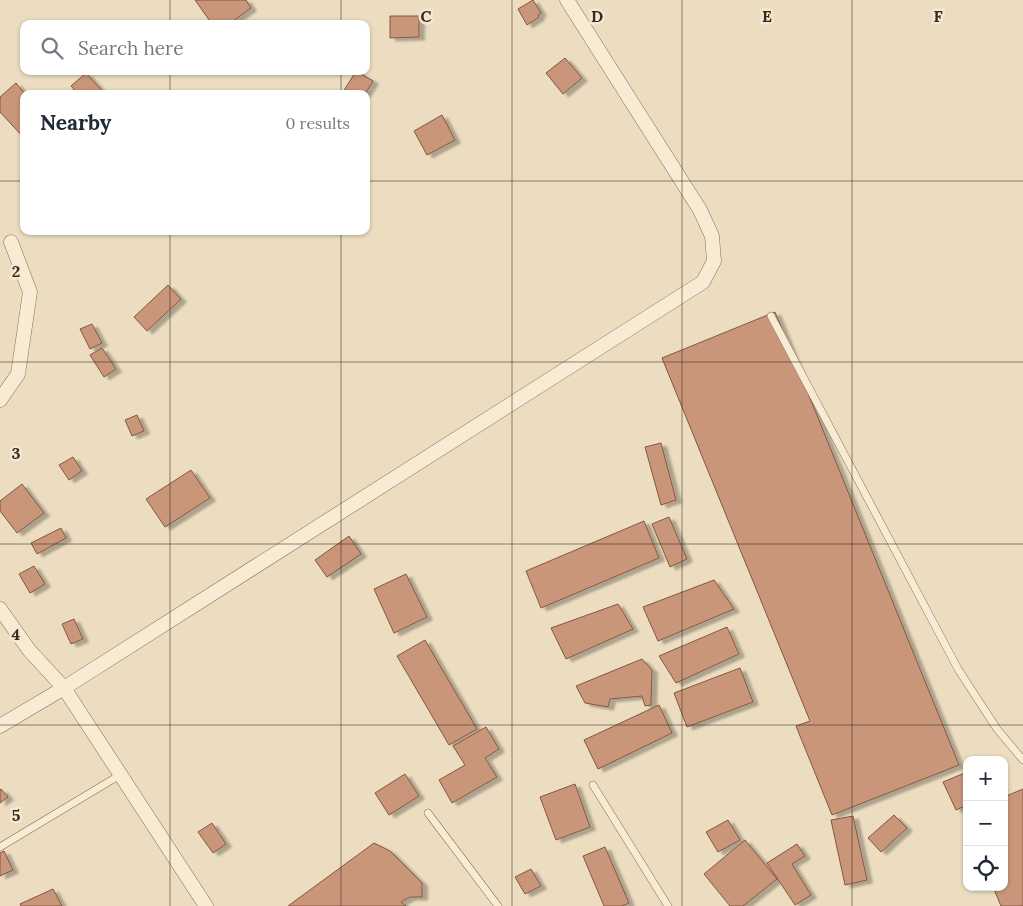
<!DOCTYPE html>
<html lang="en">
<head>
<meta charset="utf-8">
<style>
  :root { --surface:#fff; --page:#f2f2f3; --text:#1f2937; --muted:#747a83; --line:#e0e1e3 }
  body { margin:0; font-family:Lora,serif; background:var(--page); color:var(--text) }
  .controls { position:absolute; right:15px; bottom:15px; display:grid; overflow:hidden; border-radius:10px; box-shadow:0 1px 4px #0004 }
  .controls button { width:45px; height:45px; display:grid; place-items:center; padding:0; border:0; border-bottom:1px solid var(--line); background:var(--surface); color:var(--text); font:25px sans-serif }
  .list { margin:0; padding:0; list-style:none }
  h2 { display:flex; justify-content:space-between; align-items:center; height:65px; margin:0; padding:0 20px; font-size:21px }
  h2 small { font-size:16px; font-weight:400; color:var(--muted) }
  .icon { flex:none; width:28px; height:28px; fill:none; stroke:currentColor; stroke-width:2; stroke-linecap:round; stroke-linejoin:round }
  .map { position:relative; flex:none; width:1023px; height:906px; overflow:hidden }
  .search { position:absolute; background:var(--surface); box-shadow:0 1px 4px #0004; left:20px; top:20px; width:350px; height:55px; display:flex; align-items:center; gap:12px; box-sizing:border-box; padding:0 18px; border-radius:10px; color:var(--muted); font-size:19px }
  .panel { position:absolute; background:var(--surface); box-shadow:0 1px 4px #0004; left:20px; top:90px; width:350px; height:145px; border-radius:10px }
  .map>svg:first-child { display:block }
  .building { fill:#c99679; stroke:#835740; filter:url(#shadow) }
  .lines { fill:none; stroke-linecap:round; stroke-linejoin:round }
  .service-casing { stroke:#856e5a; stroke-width:8 }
  .minor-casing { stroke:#856e5a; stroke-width:15 }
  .service { stroke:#f7ebd4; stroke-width:7 }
  .minor { stroke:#f7ebd4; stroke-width:14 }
  .grid { fill:none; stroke:#35281d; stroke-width:1; stroke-opacity:0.55 }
  .grid-label { font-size:16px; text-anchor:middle; font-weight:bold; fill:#35281d; stroke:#f4e8d1; stroke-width:5; stroke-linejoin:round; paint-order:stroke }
</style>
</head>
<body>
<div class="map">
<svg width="1023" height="906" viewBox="0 0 1023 906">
  <defs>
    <filter id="shadow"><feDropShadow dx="5.5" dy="3" stdDeviation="1" flood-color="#0004"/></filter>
  </defs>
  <rect width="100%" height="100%" fill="#ecddc1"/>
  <g class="building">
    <polygon points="195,0 246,0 251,8 229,24 212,24"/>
    <polygon points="533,0 541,13 538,15 539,17 527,25 518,9"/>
    <polygon points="390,16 419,16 419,37 390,38"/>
    <polygon points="565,58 582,78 563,94 546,73"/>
    <polygon points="356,71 373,81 365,94 347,94 343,92"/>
    <polygon points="86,73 105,94 78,94 71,86"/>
    <polygon points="16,83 25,94 24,94 24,138 0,112 0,97"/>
    <polygon points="442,115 455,140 427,155 414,131"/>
    <polygon points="168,285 181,299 147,331 134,317"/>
    <polygon points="775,312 959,765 832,815 796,726 810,721 662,358"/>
    <polygon points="92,324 102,343 90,349 80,329"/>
    <polygon points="102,348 116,369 104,377 90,355"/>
    <polygon points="137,415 144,431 132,436 125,420"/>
    <polygon points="661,443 676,500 661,505 645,447"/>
    <polygon points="73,457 82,471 69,480 59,465"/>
    <polygon points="191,470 210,498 165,527 146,499"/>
    <polygon points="22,484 44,513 17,533 0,511 0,501"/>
    <polygon points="669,517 687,559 670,567 652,524"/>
    <polygon points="644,521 659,558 541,608 526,571"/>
    <polygon points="61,528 66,538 37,554 31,543"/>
    <polygon points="349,536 361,554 327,577 315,560"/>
    <polygon points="34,566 45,584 30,593 19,574"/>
    <polygon points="406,574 427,617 394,633 374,589"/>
    <polygon points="714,580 734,609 658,641 643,607"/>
    <polygon points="618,604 633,629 566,659 551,628"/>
    <polygon points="74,619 83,639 71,644 62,624"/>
    <polygon points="727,627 739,654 676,683 659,656"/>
    <polygon points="425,640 477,729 449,745 397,656"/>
    <polygon points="642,659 652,670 651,705 645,706 642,696 610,699 608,707 585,703 576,686"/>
    <polygon points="740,668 753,702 687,727 674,693"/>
    <polygon points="659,705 672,733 598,769 584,740"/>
    <polygon points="486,727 499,749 485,758 497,777 452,803 439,780 465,765 453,746"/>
    <polygon points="967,772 967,805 956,810 943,782"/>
    <polygon points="405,774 419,796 389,815 375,793"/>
    <polygon points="575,784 590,827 556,840 540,797"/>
    <polygon points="1,789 8,797 0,803 0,790"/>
    <polygon points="1023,789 1023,906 1001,906 993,887 1004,887 1004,797"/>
    <polygon points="894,815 907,828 881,852 868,838"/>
    <polygon points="853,816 867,880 845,885 831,820"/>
    <polygon points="728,820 740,840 718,852 706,832"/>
    <polygon points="212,823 226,844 213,853 198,832"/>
    <polygon points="745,840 777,879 743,906 730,906 704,874"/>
    <polygon points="374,843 390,851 422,883 422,897 410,897 401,902 406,906 288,906"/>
    <polygon points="797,844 805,856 792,864 811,895 795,905 767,863"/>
    <polygon points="605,847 629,903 622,906 604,906 583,856"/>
    <polygon points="4,851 13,870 0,876 0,853"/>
    <polygon points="531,869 541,886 525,894 515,877"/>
    <polygon points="53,889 62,906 21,906 20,904"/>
  </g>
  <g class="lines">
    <g class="service-casing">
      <g id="service">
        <polyline points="771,316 958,669 997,729 1023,760"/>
        <polyline points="593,785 668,906"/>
        <polyline points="428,813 498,906"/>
        <polyline points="0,847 120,775"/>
      </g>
    </g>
    <g class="minor-casing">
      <g id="minor">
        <polyline points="0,400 18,374 30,292 11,242"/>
        <polyline points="0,609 29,650 64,688 206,906"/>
        <polyline points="0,726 64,688 703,282 714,261 712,236 700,210 567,0"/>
      </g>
    </g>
    <use href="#service" class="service"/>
    <use href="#minor" class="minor"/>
  </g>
  <path class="grid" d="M170,0v24M341,0v24M512,0v906M682,0v906M852,0v906M170,71v23M341,71v23M0,181h24M366,181h657M170,231v675M341,231v675M0,362h1023M0,544h1023M0,725h1023"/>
  <g class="grid-label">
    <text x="426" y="22">C</text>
    <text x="597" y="22">D</text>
    <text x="767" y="22">E</text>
    <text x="938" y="22">F</text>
    <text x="16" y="277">2</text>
    <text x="16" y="459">3</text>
    <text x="16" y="640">4</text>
    <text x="16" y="821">5</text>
  </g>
</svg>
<div class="controls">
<button>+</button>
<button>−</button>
<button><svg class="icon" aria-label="locate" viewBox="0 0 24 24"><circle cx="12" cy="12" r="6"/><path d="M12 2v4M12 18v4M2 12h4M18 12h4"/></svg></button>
</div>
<div class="search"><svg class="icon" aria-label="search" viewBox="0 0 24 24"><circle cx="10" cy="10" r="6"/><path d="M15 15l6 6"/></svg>Search here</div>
<section class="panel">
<h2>Nearby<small>0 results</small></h2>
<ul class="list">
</ul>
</section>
</div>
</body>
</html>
